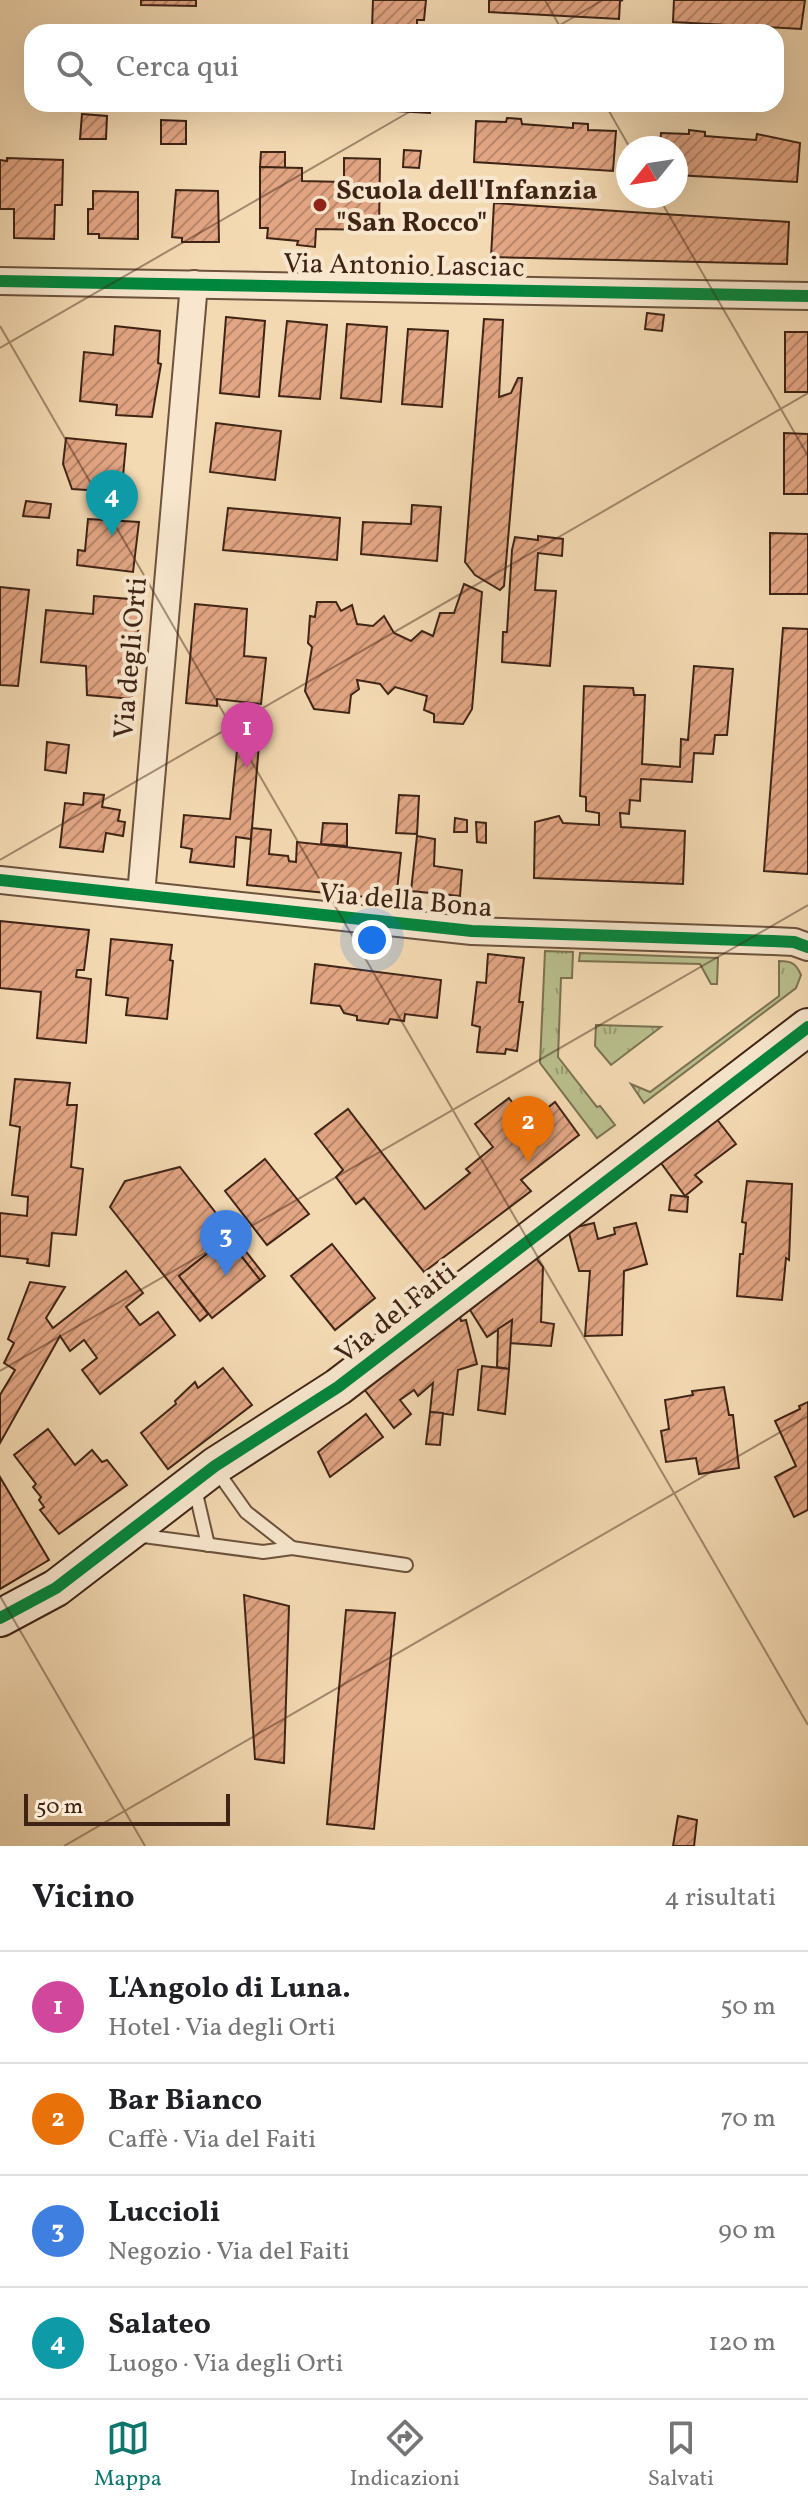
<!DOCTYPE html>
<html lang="it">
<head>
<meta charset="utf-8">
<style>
  :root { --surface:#fff; --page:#f6f6f6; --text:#202124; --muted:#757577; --line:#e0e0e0; --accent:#0f766e }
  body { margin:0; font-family:Vollkorn,serif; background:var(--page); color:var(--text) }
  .compass { position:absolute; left:616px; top:136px; width:72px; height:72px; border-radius:50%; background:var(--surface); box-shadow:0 8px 32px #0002; rotate:240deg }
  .scale { position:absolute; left:24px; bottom:20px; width:206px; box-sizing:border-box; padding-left:8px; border:4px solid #3f2416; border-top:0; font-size:22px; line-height:28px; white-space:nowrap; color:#3f2416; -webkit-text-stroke:6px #f8e7ce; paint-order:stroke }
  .you { position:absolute; left:372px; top:940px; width:28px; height:28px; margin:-20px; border:6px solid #fff; border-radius:50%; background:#1a73e8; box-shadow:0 0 0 12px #1a73e833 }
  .badge { display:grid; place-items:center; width:52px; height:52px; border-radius:50%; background:var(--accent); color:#fff; font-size:26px; font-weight:700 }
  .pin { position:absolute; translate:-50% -66px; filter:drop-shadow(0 2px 4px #0008) }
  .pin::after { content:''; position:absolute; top:42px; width:28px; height:24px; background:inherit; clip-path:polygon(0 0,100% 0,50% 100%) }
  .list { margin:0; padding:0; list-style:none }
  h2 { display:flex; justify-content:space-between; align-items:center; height:104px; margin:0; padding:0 32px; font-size:34px }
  h2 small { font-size:26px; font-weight:400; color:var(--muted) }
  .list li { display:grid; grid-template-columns:52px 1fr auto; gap:24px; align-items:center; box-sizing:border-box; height:112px; padding:0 32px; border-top:2px solid var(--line) }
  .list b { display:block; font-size:30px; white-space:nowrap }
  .list p { margin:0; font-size:26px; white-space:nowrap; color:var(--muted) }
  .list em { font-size:26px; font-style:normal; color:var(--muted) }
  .icon { flex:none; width:44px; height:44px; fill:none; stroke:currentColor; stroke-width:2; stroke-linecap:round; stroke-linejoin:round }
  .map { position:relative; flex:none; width:808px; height:1846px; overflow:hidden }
  .search { position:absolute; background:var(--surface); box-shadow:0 8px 32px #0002; left:24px; right:24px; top:24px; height:88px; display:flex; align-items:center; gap:20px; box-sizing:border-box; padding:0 28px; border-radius:24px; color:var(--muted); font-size:30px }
  .sheet { height:552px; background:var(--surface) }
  nav { display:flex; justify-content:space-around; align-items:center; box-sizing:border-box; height:112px; border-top:2px solid var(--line); background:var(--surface); font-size:22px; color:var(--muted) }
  nav a { display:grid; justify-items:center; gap:4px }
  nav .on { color:var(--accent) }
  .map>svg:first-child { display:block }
  .grass { fill:url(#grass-tufts); stroke:#7c7252; stroke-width:2 }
  .building { fill:url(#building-hatch); stroke:#3f2416; stroke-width:2 }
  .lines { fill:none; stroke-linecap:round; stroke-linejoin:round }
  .lane-casing { stroke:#6c523d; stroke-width:16 }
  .street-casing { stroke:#6c523d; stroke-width:30 }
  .secondary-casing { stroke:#3f2416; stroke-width:40 }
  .lane { stroke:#f8e7ce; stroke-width:12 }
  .street { stroke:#f8e7ce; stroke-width:26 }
  .secondary { stroke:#f8e7ce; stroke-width:36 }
  .cycleway-casing { stroke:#f8e7ce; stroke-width:17 }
  .cycleway { stroke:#00873e; stroke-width:12 }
  .ticks { fill:none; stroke:#3f2416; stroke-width:2; stroke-opacity:0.45 }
  .poi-dot { fill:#8f2418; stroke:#f8e7ce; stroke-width:3 }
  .labels { text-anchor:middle; stroke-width:8; stroke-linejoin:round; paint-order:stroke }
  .poi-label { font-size:28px; font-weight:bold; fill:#3f2416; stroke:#f8e7ce; text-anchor:start }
  .street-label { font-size:28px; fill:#3f2416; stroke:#f8e7ce }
</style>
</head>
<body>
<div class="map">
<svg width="808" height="1846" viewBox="0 0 808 1846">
  <defs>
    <pattern id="grass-tufts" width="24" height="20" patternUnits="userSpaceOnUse" patternTransform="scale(2)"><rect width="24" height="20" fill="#bac08e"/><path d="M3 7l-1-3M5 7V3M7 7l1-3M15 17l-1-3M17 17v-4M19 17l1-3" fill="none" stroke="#999c73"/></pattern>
    <pattern id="building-hatch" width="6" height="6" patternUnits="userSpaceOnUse" patternTransform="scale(2)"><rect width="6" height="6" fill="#e3a684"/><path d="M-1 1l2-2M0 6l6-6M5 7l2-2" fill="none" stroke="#b9876b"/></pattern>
  </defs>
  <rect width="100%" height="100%" fill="#f4dab3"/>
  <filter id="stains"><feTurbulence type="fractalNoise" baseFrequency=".0025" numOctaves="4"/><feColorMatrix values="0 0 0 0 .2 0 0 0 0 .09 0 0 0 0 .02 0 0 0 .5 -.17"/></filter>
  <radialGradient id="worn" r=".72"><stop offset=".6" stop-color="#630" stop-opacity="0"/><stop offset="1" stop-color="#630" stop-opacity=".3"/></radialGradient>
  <g class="grass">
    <polygon points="545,951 573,952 572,978 561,978 558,1057 597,1107 600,1106 615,1125 597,1138 540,1063"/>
    <polygon points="580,953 718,958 717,984 711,984 700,964 579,961"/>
    <path d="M779,961c12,0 17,2 22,14l-5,13 -152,115 -13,-19 19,8 129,-96z"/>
    <polygon points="596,1025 661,1027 611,1065 595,1046"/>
  </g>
  <g class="building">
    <polygon points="141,0 196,0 196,6 141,5"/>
    <polygon points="373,0 426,0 424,20 417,20 417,29 372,28"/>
    <polygon points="489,0 623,0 620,1 619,19 489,12"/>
    <polygon points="674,0 805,0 801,29 673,22"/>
    <polygon points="341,104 430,104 430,113 341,108"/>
    <polygon points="82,114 107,116 106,139 80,139"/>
    <polygon points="507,118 521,119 522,124 573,128 573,123 588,124 588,130 616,131 613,171 474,162 476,121 506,122"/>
    <polygon points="161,120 186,121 186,144 161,144"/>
    <polygon points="689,130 705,132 705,136 756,140 757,134 800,143 797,182 676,175 676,148 660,148 661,133 689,134"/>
    <polygon points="404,150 421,151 419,168 403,167"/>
    <polygon points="261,152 285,152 285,168 260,167"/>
    <polygon points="7,158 63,160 62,205 55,205 54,239 14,238 14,209 0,209 0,160 7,161"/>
    <polygon points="344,158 380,159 379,230 316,229 315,247 297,245 298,241 267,238 268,228 260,228 260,167 302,168 302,181 344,182"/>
    <polygon points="176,190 218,191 219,242 182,242 182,238 172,237"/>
    <polygon points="93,191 138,192 138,239 99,238 99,234 88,234 88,209 93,209"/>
    <polygon points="494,203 789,222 787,264 491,257"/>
    <polygon points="647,313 664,315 662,331 645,329"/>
    <polygon points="226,317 265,321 259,397 220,393"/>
    <polygon points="484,319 503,320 499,397 511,393 518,378 522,378 504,586 500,590 475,575 465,562"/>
    <polygon points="287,321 327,325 320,399 279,396"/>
    <polygon points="347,324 387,327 381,402 341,398"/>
    <polygon points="115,326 160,331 158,363 161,364 152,417 116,415 117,405 80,401 84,352 113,355"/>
    <polygon points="408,329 448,331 442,407 402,404"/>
    <rect x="785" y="332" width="23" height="60"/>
    <polygon points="216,423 281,431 275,480 210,472"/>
    <polygon points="784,433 808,434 808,494 784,494"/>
    <polygon points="66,438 126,444 122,487 102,485 102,491 72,489 63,464"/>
    <polygon points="26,501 51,504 49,518 23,516"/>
    <polygon points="412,505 441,507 437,561 361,554 363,522 411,524"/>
    <polygon points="228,508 340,518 337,560 223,550"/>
    <polygon points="88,519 139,522 133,572 77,565 78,550 85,551"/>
    <polygon points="770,533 808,534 808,594 770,594"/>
    <polygon points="538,536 563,539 562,556 538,553 535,590 556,591 550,666 502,662 503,632 507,632 512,550 515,537 538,540"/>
    <polygon points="464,584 482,592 472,709 463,724 434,722 434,714 424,710 427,696 395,687 388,694 380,684 357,680 359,689 351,695 349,713 314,709 305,691 312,647 308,643 310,616 315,617 317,602 336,602 341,611 352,605 357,624 373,626 384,616 394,633 411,641 422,631 433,636 440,613 454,613"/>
    <polygon points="0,587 29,590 18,686 0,685"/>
    <polygon points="94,596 141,600 132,699 87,695 86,666 41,662 46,610 93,614"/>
    <polygon points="195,604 247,609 244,656 266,658 261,704 217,699 217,706 186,703"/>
    <polygon points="783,628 808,629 808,874 764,871"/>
    <polygon points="694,666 733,669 727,735 715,735 713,754 694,753 692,782 641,779 640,801 630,800 629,814 620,813 621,827 685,831 683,884 534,878 535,822 559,816 563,823 599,825 599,813 586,811 586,797 580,796 584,686 633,688 634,695 645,695 642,764 680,767 681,739 688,740"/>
    <polygon points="239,731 260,733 251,839 236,837 234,867 190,862 192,849 181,847 184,815 230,819"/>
    <polygon points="47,742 69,745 66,773 45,770"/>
    <polygon points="84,793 104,795 102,807 120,810 118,821 125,822 123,836 106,833 103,852 60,847 65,803 83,805"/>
    <polygon points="399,795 419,796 417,834 396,833"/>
    <polygon points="455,818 467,820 467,832 454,832"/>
    <polygon points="476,822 486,823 486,843 477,842"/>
    <polygon points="323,823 347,824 347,846 321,844"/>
    <polygon points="252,828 271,830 269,854 288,856 289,861 296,862 297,842 401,853 396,900 247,885"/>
    <polygon points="417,836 435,839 434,866 462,870 460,896 411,891"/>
    <polygon points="0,921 89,930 84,970 77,970 76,977 91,979 86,1043 37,1038 41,992 0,988"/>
    <polygon points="111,939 172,945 170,960 173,961 167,1019 126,1015 128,998 106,995"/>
    <polygon points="488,954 524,958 519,1002 523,1002 517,1051 506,1049 505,1054 477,1052 480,1027 472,1025 477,982 486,983"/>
    <polygon points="315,964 441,980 437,1018 405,1014 404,1021 390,1019 388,1024 357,1020 357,1016 344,1013 340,1006 311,1003"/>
    <polygon points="15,1079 70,1083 67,1105 77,1105 71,1167 83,1169 76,1235 52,1233 49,1266 27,1263 28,1259 0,1256 0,1213 27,1216 28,1197 12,1195 20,1127 10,1125"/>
    <polygon points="509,1098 528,1123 555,1102 579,1135 521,1180 531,1191 424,1272 364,1198 356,1204 336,1177 343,1170 315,1134 348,1109 425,1209 470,1173 466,1169 493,1147 475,1124"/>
    <polygon points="716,1118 736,1144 695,1175 702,1182 685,1196 661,1163"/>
    <polygon points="265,1159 309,1214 267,1245 225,1191"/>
    <polygon points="180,1167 265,1276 260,1280 227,1238 179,1276 208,1314 200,1321 110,1207 125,1181"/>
    <polygon points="747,1181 792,1184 789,1260 786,1258 782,1300 737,1296 740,1254 743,1254 746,1223 742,1222"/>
    <polygon points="671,1195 688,1197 687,1212 669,1210"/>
    <polygon points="594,1223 598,1239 615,1234 614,1228 636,1223 647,1264 624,1271 622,1335 585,1336 590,1271 579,1271 568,1229"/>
    <polygon points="227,1238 260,1280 212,1318 179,1276"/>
    <polygon points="332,1244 375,1298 335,1330 291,1276"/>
    <polygon points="535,1257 543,1267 541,1322 554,1324 551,1346 509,1343 512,1320 487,1337 470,1310"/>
    <polygon points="126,1271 143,1293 126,1307 140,1325 158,1312 175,1335 100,1394 82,1370 97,1358 84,1340 70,1351 60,1336 0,1443 0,1395 15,1370 4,1363 14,1343 8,1339 30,1282 65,1287 46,1318 53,1328"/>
    <polygon points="460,1317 461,1321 466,1320 477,1364 458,1370 453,1415 430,1412 433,1383 418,1396 414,1390 400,1400 411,1414 394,1428 364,1389"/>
    <polygon points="512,1320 509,1369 497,1367 498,1329"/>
    <polygon points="482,1366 509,1369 505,1414 478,1410"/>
    <polygon points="223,1368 252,1405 168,1469 141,1433 176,1404 175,1401 195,1382 198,1388"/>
    <polygon points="724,1387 729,1415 733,1415 739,1468 699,1474 696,1458 666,1462 661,1431 669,1429 665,1400 693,1395 692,1391"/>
    <polygon points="808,1402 808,1510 794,1517 775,1477 796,1466 775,1421 800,1409 799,1406"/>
    <polygon points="430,1412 443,1413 440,1445 426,1444"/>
    <polygon points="366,1414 383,1437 330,1477 318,1452"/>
    <polygon points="48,1429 75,1465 92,1450 102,1462 107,1460 127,1485 59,1534 40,1510 44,1507 39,1500 41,1497 33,1487 36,1484 14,1455"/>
    <polygon points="0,1477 49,1560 0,1589"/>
    <polygon points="244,1595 289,1606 284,1763 255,1759"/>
    <polygon points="346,1610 395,1613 374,1829 327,1824"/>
    <polygon points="678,1816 697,1820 694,1846 673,1846"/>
  </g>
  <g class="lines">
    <g class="lane-casing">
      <g id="lane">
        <polyline points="217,1471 246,1512 292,1548"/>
        <polyline points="195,1489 208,1545"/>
        <polyline points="136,1535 263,1552 292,1548 406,1565"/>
      </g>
    </g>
    <g class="street-casing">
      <g id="street">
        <polyline points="0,281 808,296"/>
        <polyline points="0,880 472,931 773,941 794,942 808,947"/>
        <polyline points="141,895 194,284"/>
      </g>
    </g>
    <g class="secondary-casing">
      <polyline id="secondary" points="0,1618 56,1588 215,1466 338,1387 808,1027"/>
    </g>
    <use href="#lane" class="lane"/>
    <use href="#street" class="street"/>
    <use href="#secondary" class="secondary"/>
    <g class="cycleway-casing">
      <g id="cycleway">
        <polyline points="0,281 808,296"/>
        <polyline points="0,880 472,931 773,941 794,942 808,947"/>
        <polyline points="0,1618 56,1588 215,1466 338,1387 808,1027"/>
      </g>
    </g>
    <use href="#cycleway" class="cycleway"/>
  </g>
  <path class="ticks" d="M545,0l18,32M548,32l55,-32M605,104l25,44M658,196l150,260M0,326l808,1399M0,348l423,-244M0,860l808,-467M0,1371l808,-466M0,1596l145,250M64,1846l744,-430"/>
  <circle class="poi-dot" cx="320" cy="205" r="8"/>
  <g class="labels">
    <g class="poi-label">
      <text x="336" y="199">Scuola dell'Infanzia<tspan x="336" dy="32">"San Rocco"</tspan></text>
    </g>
    <g class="street-label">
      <text transform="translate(404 264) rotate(1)" y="10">Via Antonio Lasciac</text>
      <text transform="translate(129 658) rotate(-85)" y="10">Via degli Orti</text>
      <text transform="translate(406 899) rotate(5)" y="10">Via della Bona</text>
      <text transform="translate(395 1312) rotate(-38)" y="10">Via del Faiti</text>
    </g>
  </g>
  <rect width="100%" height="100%" filter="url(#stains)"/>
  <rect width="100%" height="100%" fill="url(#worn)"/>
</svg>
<svg class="compass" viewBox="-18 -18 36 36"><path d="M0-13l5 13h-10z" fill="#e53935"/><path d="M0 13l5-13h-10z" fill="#757577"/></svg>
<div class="scale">50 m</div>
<div class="you"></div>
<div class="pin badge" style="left:247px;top:768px;background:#d1479c">1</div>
<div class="pin badge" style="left:528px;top:1162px;background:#e8710a">2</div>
<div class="pin badge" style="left:226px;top:1276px;background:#3f7fe0">3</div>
<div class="pin badge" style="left:112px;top:536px;background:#0f9aa8">4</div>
<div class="search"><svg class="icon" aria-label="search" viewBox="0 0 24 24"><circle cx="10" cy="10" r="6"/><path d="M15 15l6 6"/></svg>Cerca qui</div>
</div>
<section class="sheet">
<h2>Vicino<small>4 risultati</small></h2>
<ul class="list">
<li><span class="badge" style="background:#d1479c">1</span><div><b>L'Angolo di Luna.</b><p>Hotel · Via degli Orti</p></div><em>50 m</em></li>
<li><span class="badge" style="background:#e8710a">2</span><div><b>Bar Bianco</b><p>Caffè · Via del Faiti</p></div><em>70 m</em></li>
<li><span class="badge" style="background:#3f7fe0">3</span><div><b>Luccioli</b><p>Negozio · Via del Faiti</p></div><em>90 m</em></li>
<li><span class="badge" style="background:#0f9aa8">4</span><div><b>Salateo</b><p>Luogo · Via degli Orti</p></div><em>120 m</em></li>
</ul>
</section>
<nav>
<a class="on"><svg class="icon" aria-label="map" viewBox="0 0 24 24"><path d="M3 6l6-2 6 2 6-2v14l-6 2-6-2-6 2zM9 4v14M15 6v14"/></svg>Mappa</a>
<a><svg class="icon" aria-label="directions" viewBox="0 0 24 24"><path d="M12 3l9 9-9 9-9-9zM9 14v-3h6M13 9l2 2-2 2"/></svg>Indicazioni</a>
<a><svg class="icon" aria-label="saved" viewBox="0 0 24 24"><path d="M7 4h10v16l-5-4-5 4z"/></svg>Salvati</a>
</nav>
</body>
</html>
